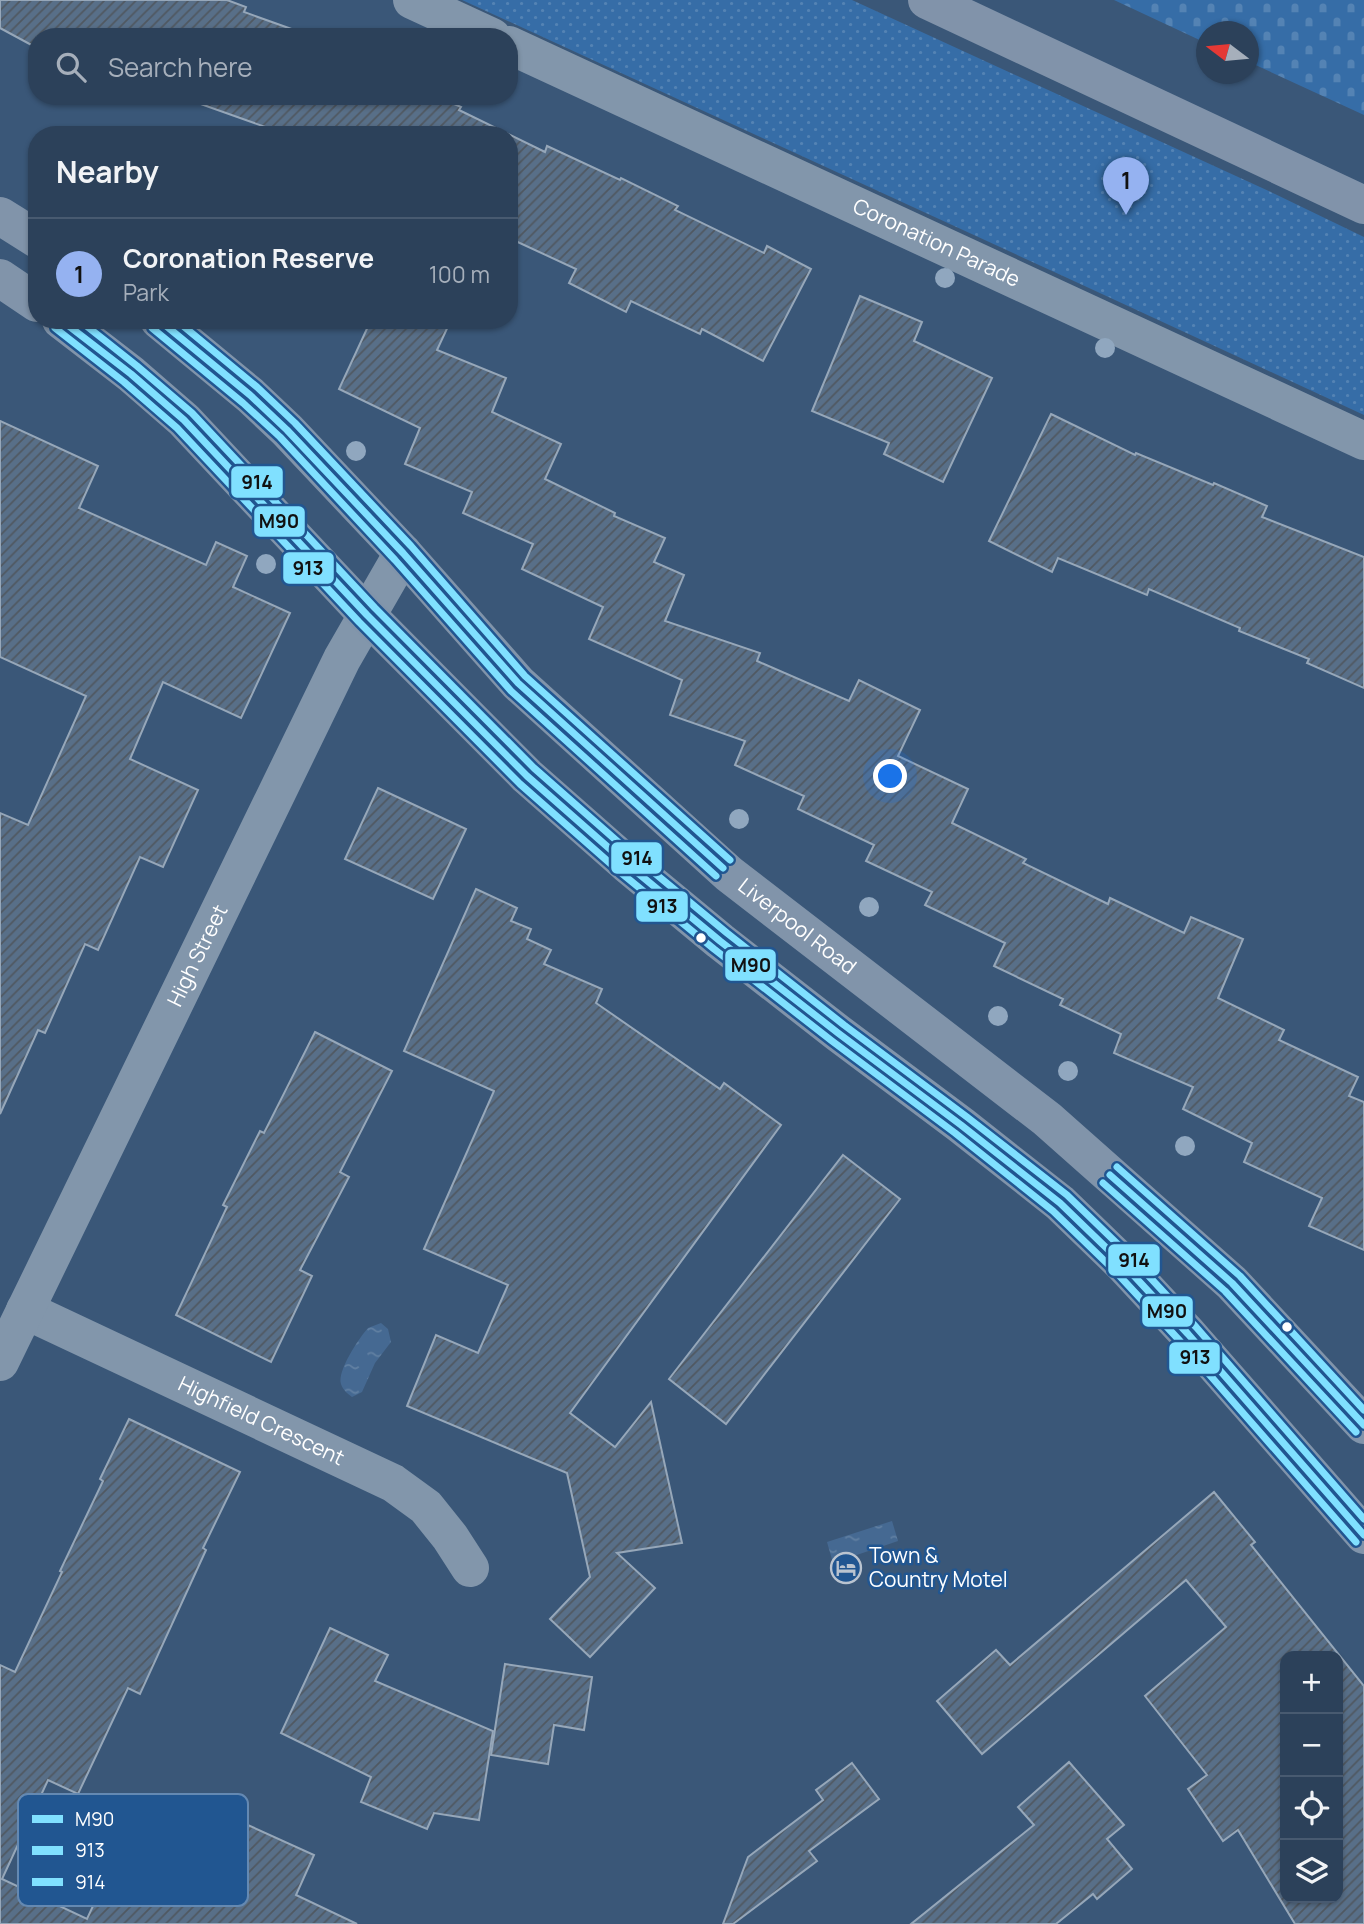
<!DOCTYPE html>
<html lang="en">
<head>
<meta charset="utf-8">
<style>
  :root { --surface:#2c415a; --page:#384c63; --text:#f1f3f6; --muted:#a6afbb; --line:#485a70; --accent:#95b2f1 }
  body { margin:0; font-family:Manrope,sans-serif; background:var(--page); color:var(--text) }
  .controls { position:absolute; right:21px; bottom:21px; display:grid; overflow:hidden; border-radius:14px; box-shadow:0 2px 5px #0004 }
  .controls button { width:63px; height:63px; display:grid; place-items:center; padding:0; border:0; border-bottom:2px solid var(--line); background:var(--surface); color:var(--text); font:35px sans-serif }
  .compass { position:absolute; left:1196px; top:21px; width:63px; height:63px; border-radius:50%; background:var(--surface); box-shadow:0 2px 5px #0004; rotate:286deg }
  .you { position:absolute; left:891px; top:777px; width:24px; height:24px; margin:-18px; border:5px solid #fff; border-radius:50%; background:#1a73e8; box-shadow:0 0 0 10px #1a73e833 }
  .badge { display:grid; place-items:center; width:46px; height:46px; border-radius:50%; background:var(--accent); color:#111; font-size:23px; font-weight:700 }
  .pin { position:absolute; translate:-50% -58px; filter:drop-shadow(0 2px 4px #0008) }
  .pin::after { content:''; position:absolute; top:37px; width:24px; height:21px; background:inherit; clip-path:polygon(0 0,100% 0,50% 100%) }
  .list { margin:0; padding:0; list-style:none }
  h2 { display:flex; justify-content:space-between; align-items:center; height:91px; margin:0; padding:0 28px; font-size:30px }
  h2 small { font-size:23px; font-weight:400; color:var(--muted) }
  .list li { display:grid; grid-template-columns:46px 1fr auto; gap:21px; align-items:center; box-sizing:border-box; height:112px; padding:0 28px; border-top:2px solid var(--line) }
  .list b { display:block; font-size:26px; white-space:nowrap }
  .list p { margin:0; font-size:23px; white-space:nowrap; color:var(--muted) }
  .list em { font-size:23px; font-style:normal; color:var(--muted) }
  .icon { flex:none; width:38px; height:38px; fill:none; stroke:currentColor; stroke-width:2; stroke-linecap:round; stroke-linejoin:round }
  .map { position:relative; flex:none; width:1364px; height:1924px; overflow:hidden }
  .search { position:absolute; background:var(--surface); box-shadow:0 2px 5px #0004; left:28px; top:28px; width:490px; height:77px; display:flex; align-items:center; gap:18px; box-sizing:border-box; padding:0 24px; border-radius:28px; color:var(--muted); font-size:26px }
  .panel { position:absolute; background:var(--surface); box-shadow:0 2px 5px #0004; left:28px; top:126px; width:490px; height:203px; border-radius:28px }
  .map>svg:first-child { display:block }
  .cemetery { fill:url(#cemetery-stones) }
  .park { fill:url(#park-dots) }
  .water { fill:url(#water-ripples) }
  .building { fill:url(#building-hatch); stroke:#96a7b9; stroke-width:2; fill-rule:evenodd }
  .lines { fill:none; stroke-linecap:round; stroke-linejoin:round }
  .minor { stroke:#8296ab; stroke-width:38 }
  .primary { stroke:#8193aa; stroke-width:38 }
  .trunk { stroke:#8194aa; stroke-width:38 }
  .bus-1-casing { stroke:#215691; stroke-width:12 }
  .bus-2-casing { stroke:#215691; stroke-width:12 }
  .bus-3-casing { stroke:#215691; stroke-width:12 }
  .bus-1 { stroke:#80e0ff; stroke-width:7 }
  .bus-2 { stroke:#80e0ff; stroke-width:7 }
  .bus-3 { stroke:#80e0ff; stroke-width:7 }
  .tree { fill:#90a7bf }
  .bus-dot { fill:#fff; stroke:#215691; stroke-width:2.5 }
  .labels { text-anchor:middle; stroke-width:5; stroke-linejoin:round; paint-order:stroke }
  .street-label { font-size:21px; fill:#fff; stroke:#215691 }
  .poi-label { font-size:21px; fill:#fff; stroke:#215691; text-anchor:start }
  .key { fill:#215691; stroke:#6489b2; stroke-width:2 }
  .key-label { font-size:19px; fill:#fff }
  .line-badge { stroke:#215691; stroke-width:2.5 }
  .pale-badge-label { font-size:19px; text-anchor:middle; font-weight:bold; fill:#111 }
</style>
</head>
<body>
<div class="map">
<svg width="1364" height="1924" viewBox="0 0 1364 1924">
  <defs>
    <pattern id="cemetery-stones" width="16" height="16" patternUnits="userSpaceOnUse" patternTransform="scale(1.75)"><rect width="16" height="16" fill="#366da7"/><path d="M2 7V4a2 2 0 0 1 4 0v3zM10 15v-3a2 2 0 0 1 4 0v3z" fill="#5483b4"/></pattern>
    <pattern id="park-dots" width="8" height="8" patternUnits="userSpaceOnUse" patternTransform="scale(1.75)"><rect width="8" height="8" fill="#366da7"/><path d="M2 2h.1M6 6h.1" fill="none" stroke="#5483b4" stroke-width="1.8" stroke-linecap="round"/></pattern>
    <pattern id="water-ripples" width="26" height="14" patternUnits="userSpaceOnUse" patternTransform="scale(1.75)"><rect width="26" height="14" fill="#456992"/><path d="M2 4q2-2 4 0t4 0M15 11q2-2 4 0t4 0" fill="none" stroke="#6180a2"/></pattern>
    <pattern id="building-hatch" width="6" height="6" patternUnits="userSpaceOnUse" patternTransform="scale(1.75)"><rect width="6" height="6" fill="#586f88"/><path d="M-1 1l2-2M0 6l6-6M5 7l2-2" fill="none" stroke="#505861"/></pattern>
  </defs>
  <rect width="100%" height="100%" fill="#3a5778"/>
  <polygon class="cemetery" points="1114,0 1364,0 1364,115 1249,62 1248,32 1206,32 1206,43"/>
  <polygon class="park" points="462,0 852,0 1275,194 1364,237 1364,415 1063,276"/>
  <g class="water">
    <path d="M381,1323l7,6 3,13 -16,21 -13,29 -10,5c-4,-3 -9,-7 -11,-13 -4,-13 18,-46 27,-56z"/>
    <polygon points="892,1521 898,1541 833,1563 827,1542"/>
  </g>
  <g class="building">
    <polygon points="0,0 227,0 246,7 244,12 314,37 37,37 37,48 0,28"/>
    <polygon points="185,96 436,96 461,107 459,110 545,152 547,146 620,180 621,178 678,206 675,210 764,253 767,246 811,269 763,361 702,329 700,334 631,301 626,312 569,283 576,269 509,238 509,135 288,135 192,101 193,99"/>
    <polygon points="860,296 922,322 914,341 992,378 943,482 884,454 889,443 812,411"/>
    <polygon points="371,320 451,320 437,350 506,378 492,412 561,444 545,479 615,513 614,516 665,538 654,562 684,575 665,621 760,653 757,661 849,701 859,680 920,710 898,756 968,789 952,823 1026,859 1023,863 1108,904 1110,898 1184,933 1191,917 1243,939 1218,998 1284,1030 1279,1040 1358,1077 1349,1096 1364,1102 1364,1250 1309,1226 1322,1198 1244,1162 1252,1143 1183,1109 1193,1087 1114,1053 1121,1034 1060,1005 1063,999 994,966 1005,943 925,905 932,892 866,861 874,845 798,809 804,796 735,765 745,741 670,715 682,680 589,639 603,607 522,569 533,544 463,513 472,492 405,464 420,428 339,389"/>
    <polygon points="1051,414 1135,455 1136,453 1213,485 1214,483 1267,506 1262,517 1364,557 1364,688 1307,663 1309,659 1239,631 1240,628 1149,589 1147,595 1058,558 1052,572 989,541"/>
    <polygon points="0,421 98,466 79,508 206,565 216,542 247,556 233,587 290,613 241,718 163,682 130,759 198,790 163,867 140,857 98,950 85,944 45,1033 38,1030 0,1114 0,813 28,825 86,696 0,657"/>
    <polygon points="378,788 466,829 433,899 345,859"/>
    <polygon points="476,889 517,908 511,921 531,929 527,939 551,950 544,964 602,989 596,1003 720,1089 724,1083 781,1125 570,1413 615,1447 651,1402 682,1543 617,1553 655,1588 590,1657 550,1619 590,1577 567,1473 407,1406 436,1335 478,1353 508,1285 424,1249 494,1091 404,1051"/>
    <polygon points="315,1032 392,1071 340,1172 349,1177 300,1270 312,1276 271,1362 176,1315 227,1207 223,1205 260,1131 264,1133"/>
    <polygon points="843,1155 900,1199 726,1424 669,1379"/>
    <polygon points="129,1419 240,1472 203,1548 206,1550 140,1694 128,1688 78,1794 48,1780 2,1879 87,1919 125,1837 212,1878 239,1821 314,1855 296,1895 357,1924 0,1924 0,1665 15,1672 62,1572 60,1571 103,1481 100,1479"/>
    <path d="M1214,1492l41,50 -4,3 113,141v238h-69l-57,-94 -15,11 -35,-52 19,-14 -62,-79 81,-69 -40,-47 -204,174 -45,-53 59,-51 14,15zM1285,1656h53v242h-53z"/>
    <polygon points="330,1628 388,1655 375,1681 493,1731 479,1820 434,1813 427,1829 361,1802 371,1777 281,1733"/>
    <polygon points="505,1664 592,1677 584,1730 554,1725 548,1764 491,1755"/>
    <polygon points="1069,1762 1124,1825 1107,1839 1132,1869 1097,1899 1093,1894 1056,1924 911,1924 1034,1825 1018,1807"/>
    <polygon points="852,1763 879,1799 809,1851 817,1861 733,1924 723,1924 748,1857 823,1800 816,1790"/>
  </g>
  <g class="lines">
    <g class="minor">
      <polyline points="412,0 492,37"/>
      <path id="s1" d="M509,45l855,396"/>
      <path id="s2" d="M25,1310l368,173 33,24 24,30 20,31"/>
      <path id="s3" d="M0,1362l342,-703 61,-106"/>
    </g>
    <polyline class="primary" points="927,0 1364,205"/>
    <g class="trunk">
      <polyline points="0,216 37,239"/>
      <polyline points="0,278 37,303"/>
      <polyline points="61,320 131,374 184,420 367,615 527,776 627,864 720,941 838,1033 961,1125 1060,1203 1123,1264 1188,1334 1364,1535"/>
      <path id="s4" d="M159,320l91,75 37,35 116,123 115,130 211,191 318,245 185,164 132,142"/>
    </g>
    <g class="bus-1-casing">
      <g id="bus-1">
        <polyline points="61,320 131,374 184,420 367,615 527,776 627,864 720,941 838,1033 961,1125 1060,1203 1123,1264 1188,1334 1364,1535"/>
        <polyline points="159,320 250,395 287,430 403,553 518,683 723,868"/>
        <polyline points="1110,1175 1232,1283 1364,1425"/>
      </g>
    </g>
    <g class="bus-2-casing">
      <g id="bus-2">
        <polyline points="55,328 124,382 177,428 359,622 520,784 620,872 714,949 832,1041 955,1133 1053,1211 1115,1271 1180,1341 1356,1542"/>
        <polyline points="152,328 243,403 280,437 395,560 511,691 716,876"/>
        <polyline points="1103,1183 1225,1291 1356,1432"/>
      </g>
    </g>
    <g class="bus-3-casing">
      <g id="bus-3">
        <polyline points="79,320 137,366 192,413 375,608 534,768 634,856 727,933 844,1025 967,1117 1067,1195 1131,1257 1196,1327 1364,1519"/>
        <polyline points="176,320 257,387 295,423 411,546 525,676 730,860"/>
        <polyline points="1117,1167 1240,1276 1364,1410"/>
      </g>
    </g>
    <use href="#bus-1" class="bus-1"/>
    <use href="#bus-2" class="bus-2"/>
    <use href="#bus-3" class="bus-3"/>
  </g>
  <g class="tree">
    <circle cx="945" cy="278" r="10"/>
    <circle cx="1105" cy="348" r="10"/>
    <circle cx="356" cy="451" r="10"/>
    <circle cx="266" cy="564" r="10"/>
    <circle cx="739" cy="819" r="10"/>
    <circle cx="869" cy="907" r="10"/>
    <circle cx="998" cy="1016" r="10"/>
    <circle cx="1068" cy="1071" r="10"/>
    <circle cx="1185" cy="1146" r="10"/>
  </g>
  <defs>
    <g id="hotel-ring" transform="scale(1.575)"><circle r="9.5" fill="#215691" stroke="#bac4d0" stroke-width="1.5"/><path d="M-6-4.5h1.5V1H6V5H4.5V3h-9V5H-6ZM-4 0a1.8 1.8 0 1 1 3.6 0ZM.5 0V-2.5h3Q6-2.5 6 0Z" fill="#bac4d0"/></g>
  </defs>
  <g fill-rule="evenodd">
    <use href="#hotel-ring" x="846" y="1568"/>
  </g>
  <g class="bus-dot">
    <circle cx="701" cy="938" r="6"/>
    <circle cx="1287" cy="1327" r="6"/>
  </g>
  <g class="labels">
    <g class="street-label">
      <text dy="7" stroke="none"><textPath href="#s1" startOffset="471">Coronation Parade</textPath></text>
      <text dy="7" stroke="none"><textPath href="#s4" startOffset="882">Liverpool Road</textPath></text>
      <text dy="7" stroke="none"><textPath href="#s3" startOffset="452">High Street</textPath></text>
      <text dy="7" stroke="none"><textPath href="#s2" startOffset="261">Highfield Crescent</textPath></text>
    </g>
    <g class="poi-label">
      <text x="869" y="1563">Town &amp;<tspan x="869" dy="24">Country Motel</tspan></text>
    </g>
  </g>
  <rect x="18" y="1794" width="230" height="112" rx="10" class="key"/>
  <rect x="32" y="1815" width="31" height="8" fill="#80e0ff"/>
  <rect x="32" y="1846" width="31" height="9" fill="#80e0ff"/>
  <rect x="32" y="1878" width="31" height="8" fill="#80e0ff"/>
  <g class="key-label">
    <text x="75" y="1826">M90</text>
    <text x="75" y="1857">913</text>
    <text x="75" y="1889">914</text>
  </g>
  <g class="line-badge">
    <rect x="230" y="465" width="54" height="34" rx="7" fill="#80e0ff"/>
    <rect x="253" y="505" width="53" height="33" rx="7" fill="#80e0ff"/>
    <rect x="282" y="551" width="53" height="34" rx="7" fill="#80e0ff"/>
    <rect x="610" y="841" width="53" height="34" rx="7" fill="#80e0ff"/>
    <rect x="635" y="890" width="54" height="33" rx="7" fill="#80e0ff"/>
    <rect x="724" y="948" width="53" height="34" rx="7" fill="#80e0ff"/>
    <rect x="1107" y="1243" width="54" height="34" rx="7" fill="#80e0ff"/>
    <rect x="1141" y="1295" width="53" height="33" rx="7" fill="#80e0ff"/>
    <rect x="1168" y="1341" width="53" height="34" rx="7" fill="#80e0ff"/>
  </g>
  <g class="pale-badge-label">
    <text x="257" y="489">914</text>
    <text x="279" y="528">M90</text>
    <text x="308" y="575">913</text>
    <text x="637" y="865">914</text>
    <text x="662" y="913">913</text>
    <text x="751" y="972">M90</text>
    <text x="1134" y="1267">914</text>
    <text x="1167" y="1318">M90</text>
    <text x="1195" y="1364">913</text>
  </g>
</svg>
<div class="controls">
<button>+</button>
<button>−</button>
<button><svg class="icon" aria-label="locate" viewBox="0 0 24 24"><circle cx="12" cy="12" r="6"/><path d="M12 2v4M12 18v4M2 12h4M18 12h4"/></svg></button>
<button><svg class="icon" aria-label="layers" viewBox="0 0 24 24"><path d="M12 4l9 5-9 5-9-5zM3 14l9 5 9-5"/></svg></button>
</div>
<svg class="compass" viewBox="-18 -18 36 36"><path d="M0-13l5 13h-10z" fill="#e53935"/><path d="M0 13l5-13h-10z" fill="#a6afbb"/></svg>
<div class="you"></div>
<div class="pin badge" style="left:1126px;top:215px">1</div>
<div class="search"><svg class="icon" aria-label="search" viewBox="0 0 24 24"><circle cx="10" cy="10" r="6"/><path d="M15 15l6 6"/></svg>Search here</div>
<section class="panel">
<h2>Nearby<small></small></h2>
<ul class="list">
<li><span class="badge">1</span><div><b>Coronation Reserve</b><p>Park</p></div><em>100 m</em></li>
</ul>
</section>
</div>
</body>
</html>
